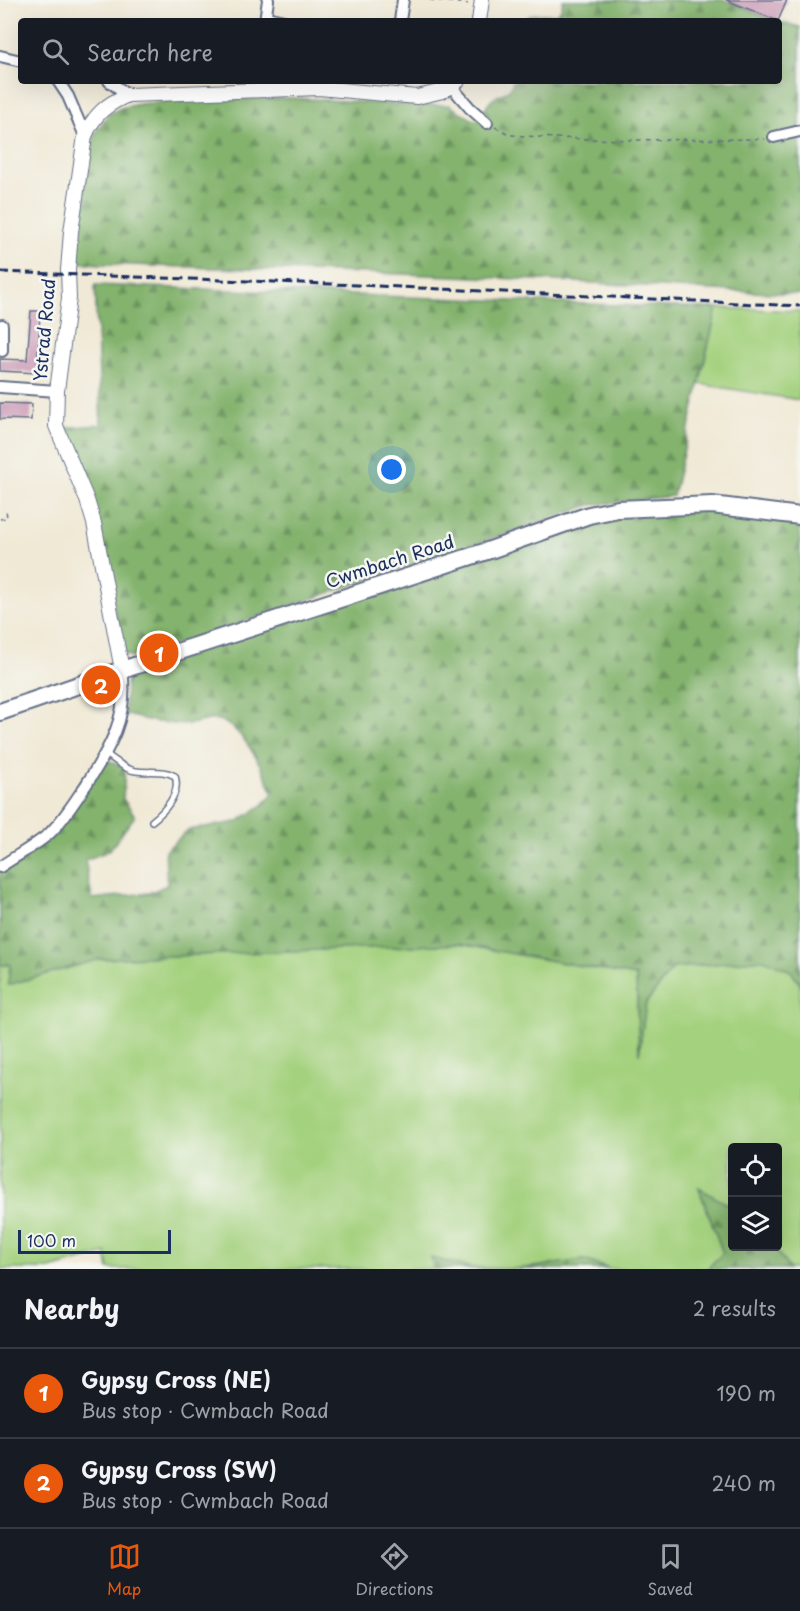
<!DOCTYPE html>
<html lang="en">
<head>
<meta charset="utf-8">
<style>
  :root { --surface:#171b24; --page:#20242c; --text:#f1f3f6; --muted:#9ea1a6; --line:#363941; --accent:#ea580c }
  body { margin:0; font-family:"Playpen Sans",sans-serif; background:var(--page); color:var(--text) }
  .controls { position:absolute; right:18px; bottom:18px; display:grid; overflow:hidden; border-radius:6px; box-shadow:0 6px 24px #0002 }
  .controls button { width:54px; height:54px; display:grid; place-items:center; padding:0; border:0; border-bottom:2px solid var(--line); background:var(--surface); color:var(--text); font:30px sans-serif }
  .scale { position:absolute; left:18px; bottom:15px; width:153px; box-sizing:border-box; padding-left:6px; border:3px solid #1b2f5e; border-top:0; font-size:16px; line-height:21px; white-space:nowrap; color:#1b2f5e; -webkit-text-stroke:4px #f6f6f2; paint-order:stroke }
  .you { position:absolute; left:392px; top:470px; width:21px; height:21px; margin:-15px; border:4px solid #fff; border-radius:50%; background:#1a73e8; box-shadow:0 0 0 9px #1a73e833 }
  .badge { display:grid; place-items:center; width:39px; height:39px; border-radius:50%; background:var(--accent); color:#fff; font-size:20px; font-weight:700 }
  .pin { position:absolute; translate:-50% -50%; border:3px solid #fff; box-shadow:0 2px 6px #0006 }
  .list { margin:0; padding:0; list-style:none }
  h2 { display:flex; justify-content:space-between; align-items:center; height:78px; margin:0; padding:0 24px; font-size:26px }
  h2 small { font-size:20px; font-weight:400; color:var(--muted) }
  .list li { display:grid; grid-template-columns:39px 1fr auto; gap:18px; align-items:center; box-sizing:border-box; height:90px; padding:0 24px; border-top:2px solid var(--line) }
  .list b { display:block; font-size:22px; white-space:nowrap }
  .list p { margin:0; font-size:20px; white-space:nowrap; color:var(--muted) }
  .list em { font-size:20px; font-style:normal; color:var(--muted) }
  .icon { flex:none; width:33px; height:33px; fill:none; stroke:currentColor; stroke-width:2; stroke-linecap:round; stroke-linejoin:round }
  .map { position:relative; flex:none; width:800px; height:1269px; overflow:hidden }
  .search { position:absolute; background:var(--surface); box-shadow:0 6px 24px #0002; left:18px; right:18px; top:18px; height:66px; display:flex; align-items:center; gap:15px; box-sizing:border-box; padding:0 21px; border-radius:6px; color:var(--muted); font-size:22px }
  .sheet { height:258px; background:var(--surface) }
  nav { display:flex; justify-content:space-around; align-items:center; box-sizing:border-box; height:84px; border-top:2px solid var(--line); background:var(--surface); font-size:16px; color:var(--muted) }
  nav a { display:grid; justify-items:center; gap:3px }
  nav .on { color:var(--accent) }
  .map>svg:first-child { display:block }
  .green { fill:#a4d17e; stroke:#60806e; stroke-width:1.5 }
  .forest { fill:url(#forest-firs); stroke:#4f7166; stroke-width:1.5 }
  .building { fill:#c997b4 }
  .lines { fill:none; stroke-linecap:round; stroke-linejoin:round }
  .service-casing { stroke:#667088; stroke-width:8 }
  .minor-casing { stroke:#667088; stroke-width:14 }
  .tertiary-casing { stroke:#667088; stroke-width:16 }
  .secondary-casing { stroke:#667088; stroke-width:20 }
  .path { stroke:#667088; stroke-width:1.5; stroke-dasharray:4.5 4.5; stroke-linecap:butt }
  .service { stroke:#fff; stroke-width:5 }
  .minor { stroke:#fff; stroke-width:10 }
  .tertiary { stroke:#fff; stroke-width:14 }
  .secondary { stroke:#fff; stroke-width:16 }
  .rail { stroke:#1b2f5e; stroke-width:3; stroke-dasharray:9 4.5; stroke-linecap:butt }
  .labels { text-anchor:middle; stroke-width:5; stroke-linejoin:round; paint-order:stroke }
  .street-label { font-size:18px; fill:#1b2f5e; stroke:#f6f6f2 }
</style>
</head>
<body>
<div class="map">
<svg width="800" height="1269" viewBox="0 0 800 1269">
  <defs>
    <pattern id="forest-firs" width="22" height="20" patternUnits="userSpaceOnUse" patternTransform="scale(1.5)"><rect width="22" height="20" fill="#83b36d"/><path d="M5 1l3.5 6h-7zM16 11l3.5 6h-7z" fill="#6a925d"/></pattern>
  </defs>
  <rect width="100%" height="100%" fill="#f6f6f2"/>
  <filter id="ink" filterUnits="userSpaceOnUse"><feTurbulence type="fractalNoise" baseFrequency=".0167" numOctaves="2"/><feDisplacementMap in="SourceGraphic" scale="12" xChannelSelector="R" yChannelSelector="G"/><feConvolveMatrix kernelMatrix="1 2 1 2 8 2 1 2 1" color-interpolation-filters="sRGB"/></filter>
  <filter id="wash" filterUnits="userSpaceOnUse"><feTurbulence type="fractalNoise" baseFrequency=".008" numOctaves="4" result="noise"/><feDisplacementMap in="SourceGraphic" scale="24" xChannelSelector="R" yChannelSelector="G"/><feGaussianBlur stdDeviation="1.35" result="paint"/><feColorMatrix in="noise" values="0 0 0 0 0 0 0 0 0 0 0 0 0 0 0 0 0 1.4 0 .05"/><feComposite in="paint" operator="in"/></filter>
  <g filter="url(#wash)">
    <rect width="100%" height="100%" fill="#f0e9d5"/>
    <g class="green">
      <polygon points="717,308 800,311 800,400 699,384"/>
      <polygon points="459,944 636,976 639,1051 646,1003 673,968 764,959 791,971 800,984 800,1269 789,1269 774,1247 778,1246 778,1148 732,1148 732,1207 699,1189 723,1253 707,1269 609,1269 584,1260 519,1269 472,1268 431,1258 434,1269 109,1269 106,1253 50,1269 0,1269 0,965 10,965 8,985 100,959"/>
    </g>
    <g class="forest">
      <path d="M563,0h163l49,21h-254c5,-3 9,-6 15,-7 14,-1 25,7 27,-14z"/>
      <path d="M779,22l21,5v267c-109,-4 -218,-13 -326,-17 -130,-6 -261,-8 -391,-14l-8,-5 10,-75 10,-50 14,-19 12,-6 18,-4 30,-3 124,-3 122,7h34l24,15 6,-1c4,-6 7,-13 12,-18 8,-9 20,-7 22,-20h266z"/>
      <polygon points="95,285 641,306 717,308 673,496 591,505 135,658 124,654 96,522 60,428 101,425"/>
      <path d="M711,509l89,12v463l-9,-13 -27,-12 -91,9 -27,35 -7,52 -3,-79 -177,-32 -359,15 -92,26 2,-20h-10v-95l53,-34 53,-77 19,10 -2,30 12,17 -26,35 -24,9 7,39 57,-6 18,-8 -2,-34 23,-21 49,-8 27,-18 9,-11c-9,-22 -29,-65 -54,-73 -8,-3 -22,4 -31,4 -23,1 -43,-4 -64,-10l3,-39 464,-154 26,-6z"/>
      <polygon points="699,1188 732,1207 732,1246 774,1247 789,1269 707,1269 723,1253"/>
      <polygon points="431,1258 472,1268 519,1269 584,1260 609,1269 434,1269"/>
    </g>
    <g id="blocks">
      <g class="building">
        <polygon points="726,0 787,0 778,21"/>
        <polygon points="31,311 40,311 37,373 0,371 0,359 27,360"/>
        <polygon points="0,403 32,404 31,420 0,419"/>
      </g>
    </g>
  </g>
  <g filter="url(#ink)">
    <use href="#blocks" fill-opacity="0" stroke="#667088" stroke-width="1.5"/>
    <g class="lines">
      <g class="service-casing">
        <path id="service" d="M106,754c9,6 19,16 30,17 14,2 26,-2 39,5 6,17 -10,35 -23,45"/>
      </g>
      <g class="minor-casing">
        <g id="minor">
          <polyline points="266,17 284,21"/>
          <polyline points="265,21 268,0"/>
          <polyline points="400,21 403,0"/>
          <polyline points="0,56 21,61"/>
          <polyline points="58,81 68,96 85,136"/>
          <polyline points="109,81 128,95"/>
          <polyline points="451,86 470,108 487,123"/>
          <polyline points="774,137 800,131"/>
          <polyline points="2,325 2,351"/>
          <polyline points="0,387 57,391"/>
          <path d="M0,867c16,-11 35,-21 50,-34 14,-14 25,-32 36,-48 24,-38 43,-68 36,-115"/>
        </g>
      </g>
      <g class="tertiary-casing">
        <g id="tertiary">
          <polyline points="479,21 482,0"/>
          <path d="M122,670l-28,-147 -7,-23 -31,-74 1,-35 12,-93 -1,-28 3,-38 14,-96c9,-21 21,-32 43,-41l191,-7 98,9 26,-6 15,-10"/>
        </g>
      </g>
      <g class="secondary-casing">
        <polyline id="secondary" points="0,712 122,670 490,550 589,515 618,509 712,505 800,516"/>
      </g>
      <g class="path">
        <polyline points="430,0 468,4"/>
        <polyline points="495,127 511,135 554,138 624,140 765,139"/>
        <polyline points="0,519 7,518 6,509"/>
      </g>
      <use href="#service" class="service"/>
      <use href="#minor" class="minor"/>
      <use href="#tertiary" class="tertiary"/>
      <use href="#secondary" class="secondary"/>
      <polyline class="rail" points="0,272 357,285 800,306"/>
    </g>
  </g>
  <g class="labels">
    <g class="street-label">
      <text transform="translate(45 330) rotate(-85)" y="6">Ystrad Road</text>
      <text transform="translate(390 562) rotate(-18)" y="6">Cwmbach Road</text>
    </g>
  </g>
</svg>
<div class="controls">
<button><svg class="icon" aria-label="locate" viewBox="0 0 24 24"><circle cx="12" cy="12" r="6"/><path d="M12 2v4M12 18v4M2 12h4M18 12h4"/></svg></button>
<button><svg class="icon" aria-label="layers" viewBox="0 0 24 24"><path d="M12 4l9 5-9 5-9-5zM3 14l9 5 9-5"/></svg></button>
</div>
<div class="scale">100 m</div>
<div class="you"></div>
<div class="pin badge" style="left:159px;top:653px">1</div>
<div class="pin badge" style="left:101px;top:685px">2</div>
<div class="search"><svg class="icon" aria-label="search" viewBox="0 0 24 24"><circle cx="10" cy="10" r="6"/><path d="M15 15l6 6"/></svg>Search here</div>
</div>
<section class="sheet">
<h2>Nearby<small>2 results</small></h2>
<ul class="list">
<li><span class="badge">1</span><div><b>Gypsy Cross (NE)</b><p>Bus stop · Cwmbach Road</p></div><em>190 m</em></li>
<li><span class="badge">2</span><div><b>Gypsy Cross (SW)</b><p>Bus stop · Cwmbach Road</p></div><em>240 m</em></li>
</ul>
</section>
<nav>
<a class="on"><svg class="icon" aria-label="map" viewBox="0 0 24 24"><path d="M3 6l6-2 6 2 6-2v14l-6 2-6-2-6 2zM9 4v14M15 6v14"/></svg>Map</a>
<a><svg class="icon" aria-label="directions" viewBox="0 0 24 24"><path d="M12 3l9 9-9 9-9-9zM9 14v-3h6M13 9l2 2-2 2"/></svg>Directions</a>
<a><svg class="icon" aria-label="saved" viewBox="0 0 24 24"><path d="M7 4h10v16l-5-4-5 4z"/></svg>Saved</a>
</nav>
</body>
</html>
